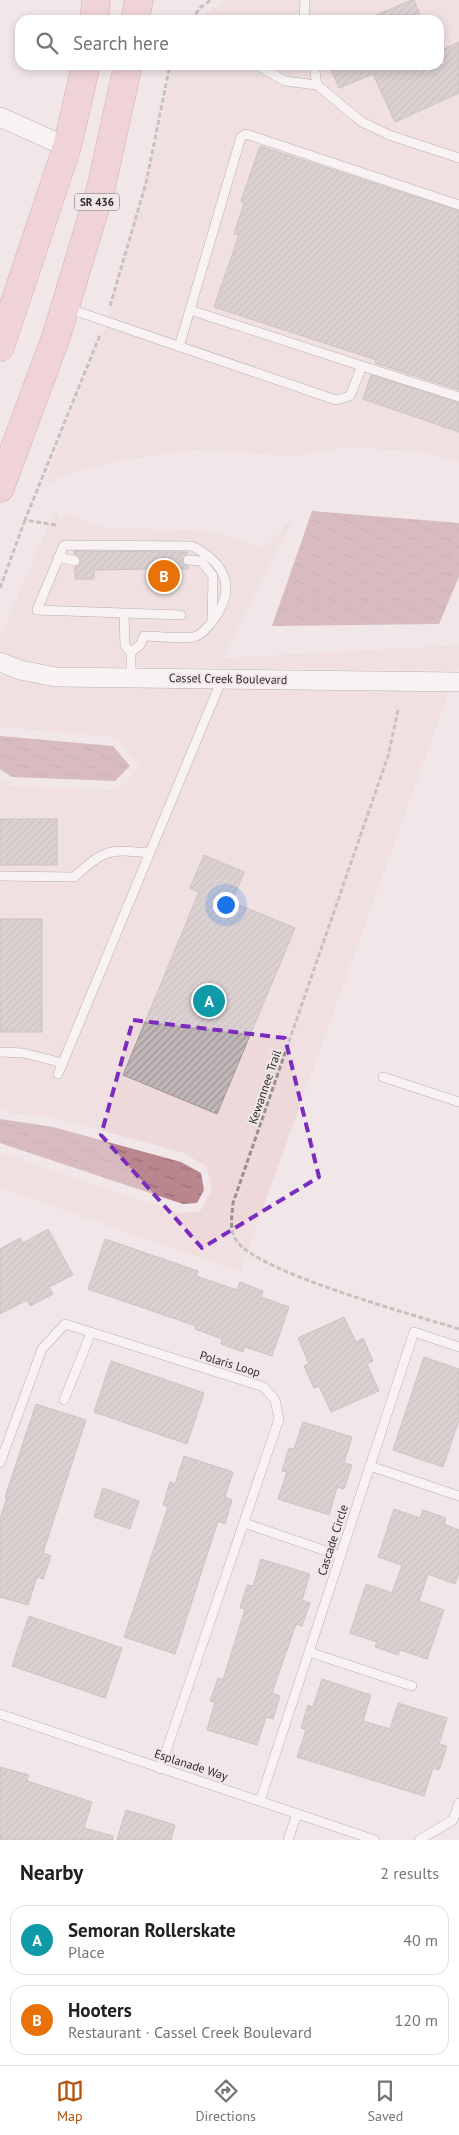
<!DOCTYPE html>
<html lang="en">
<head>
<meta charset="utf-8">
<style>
  :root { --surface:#fff; --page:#f2f2f2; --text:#202124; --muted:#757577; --line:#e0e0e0; --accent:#b45309 }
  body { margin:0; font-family:"PT Sans",sans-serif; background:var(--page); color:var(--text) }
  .you { position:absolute; left:225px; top:904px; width:18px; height:18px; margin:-12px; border:4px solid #fff; border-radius:50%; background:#1a73e8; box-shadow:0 0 0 8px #1a73e833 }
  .badge { display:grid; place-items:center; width:32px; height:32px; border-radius:50%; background:var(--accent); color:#fff; font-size:16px; font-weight:700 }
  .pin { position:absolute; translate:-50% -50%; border:2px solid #fff; box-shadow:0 1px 5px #0006 }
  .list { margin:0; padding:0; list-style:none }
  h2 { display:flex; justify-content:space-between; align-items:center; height:65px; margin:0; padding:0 20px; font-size:21px }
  h2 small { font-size:16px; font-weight:400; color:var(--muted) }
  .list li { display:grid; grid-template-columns:32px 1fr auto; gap:15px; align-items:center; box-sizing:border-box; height:70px; margin:0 10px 10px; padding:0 10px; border:1px solid var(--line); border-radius:15px }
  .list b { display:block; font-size:19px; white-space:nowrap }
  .list p { margin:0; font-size:16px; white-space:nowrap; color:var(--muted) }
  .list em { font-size:16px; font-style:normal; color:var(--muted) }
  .icon { flex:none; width:28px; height:28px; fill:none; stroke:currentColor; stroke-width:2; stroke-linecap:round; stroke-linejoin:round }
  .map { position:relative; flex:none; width:459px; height:1840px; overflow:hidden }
  .search { position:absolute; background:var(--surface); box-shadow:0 2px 8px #0003; left:15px; right:15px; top:15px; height:55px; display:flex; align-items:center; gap:12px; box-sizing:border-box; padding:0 18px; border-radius:15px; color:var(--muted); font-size:19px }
  .sheet { height:225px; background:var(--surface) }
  nav { display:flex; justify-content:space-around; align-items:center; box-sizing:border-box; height:70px; border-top:1px solid var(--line); background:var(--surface); font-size:14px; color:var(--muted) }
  nav a { display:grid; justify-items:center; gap:2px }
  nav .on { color:var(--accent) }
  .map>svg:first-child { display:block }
  .built { fill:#edd8da }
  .water { fill:url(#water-ripples) }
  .building { fill:url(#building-hatch); stroke:#a09596 }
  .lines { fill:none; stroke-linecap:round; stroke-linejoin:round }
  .lane-casing { stroke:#746a6b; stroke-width:10 }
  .street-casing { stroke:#746a6b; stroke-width:20 }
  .primary-casing { stroke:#a46a72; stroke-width:29 }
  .path { stroke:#989091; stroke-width:3; stroke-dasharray:5 2.5; stroke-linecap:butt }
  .lane { stroke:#fff; stroke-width:9 }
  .street { stroke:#fff; stroke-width:19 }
  .primary { stroke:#eebac2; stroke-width:28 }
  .marked { fill:none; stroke:#7b2cbf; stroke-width:4; stroke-dasharray:10 6; stroke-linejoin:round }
  .labels { text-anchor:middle; stroke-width:4; stroke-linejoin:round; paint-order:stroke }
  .shield { fill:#f2e7e8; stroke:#6a6364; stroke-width:1 }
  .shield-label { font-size:11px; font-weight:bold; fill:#2f2b2b }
  .street-label { font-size:12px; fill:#2f2b2b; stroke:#f2e7e8 }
</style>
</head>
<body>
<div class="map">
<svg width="459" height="1840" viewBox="0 0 459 1840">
  <defs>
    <pattern id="water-ripples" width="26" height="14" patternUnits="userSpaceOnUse" patternTransform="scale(1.25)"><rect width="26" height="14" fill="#b8868c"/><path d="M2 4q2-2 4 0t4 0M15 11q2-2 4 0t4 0" fill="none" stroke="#966e73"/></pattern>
    <pattern id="building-hatch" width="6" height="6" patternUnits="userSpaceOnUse" patternTransform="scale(1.25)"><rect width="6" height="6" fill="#c2b7b8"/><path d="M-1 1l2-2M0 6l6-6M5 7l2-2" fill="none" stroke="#9e9596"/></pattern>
  </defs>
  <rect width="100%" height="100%" fill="#f2e7e8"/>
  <g class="built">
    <polygon points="225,0 459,0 459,462 423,452 344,447 292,457 204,449 118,461 74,472 51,482 45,480 106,324 158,136 173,65 439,65 439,20 197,20"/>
    <polygon points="55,510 60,520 70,513 99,527 210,531 265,547 293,518 223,658 459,645 459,665 457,671 57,666 23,660 0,651 0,637"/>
    <polygon points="0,674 16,680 55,687 449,692 240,1272 0,1188 0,1152 180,1213 197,1212 202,1209 212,1188 207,1167 184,1153 56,1118 10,1113 0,1109 0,780 9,786 114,790 120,788 137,770 138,765 119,740 114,737 0,727"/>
  </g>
  <g class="water">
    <polygon points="312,511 459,523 459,577 439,624 272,626"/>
    <polygon points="0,736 113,746 130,766 115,781 12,777 0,769"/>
    <polygon points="0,1119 53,1127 181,1162 201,1173 204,1190 197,1203 183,1204 0,1143"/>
  </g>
  <g class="building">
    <polygon points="412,0 414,0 422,20 364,20"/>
    <polygon points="459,42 459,93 395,122 373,74 339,88 329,65 446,65 440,51"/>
    <polygon points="260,146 459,211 459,390 375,363 376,360 214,307 239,235 234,234 244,203 241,201"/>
    <polygon points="371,375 459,403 459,432 363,399"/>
    <polygon points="74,551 188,552 182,560 184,565 188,566 188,569 172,569 173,579 150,579 150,569 94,570 94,579 75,579 75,567 79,566 81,562 80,557 74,554"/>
    <rect x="0" y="819" width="57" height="46"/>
    <polygon points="204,855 244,872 232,902 295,928 217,1114 123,1075 199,892 190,888"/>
    <rect x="0" y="919" width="42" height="113"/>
    <polygon points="48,1229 73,1275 49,1287 53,1294 30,1306 27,1300 0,1314 0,1249 20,1238 23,1243"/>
    <polygon points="105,1239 198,1271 196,1276 237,1290 240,1282 263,1291 261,1297 289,1307 272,1356 245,1347 243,1352 221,1344 222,1339 195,1329 196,1326 88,1289"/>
    <polygon points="344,1317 356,1342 363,1338 373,1361 367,1364 379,1391 331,1412 319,1386 314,1388 304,1366 309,1364 298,1338"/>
    <polygon points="424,1357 459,1369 459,1420 443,1467 393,1450"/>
    <polygon points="111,1361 204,1393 187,1444 94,1412"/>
    <polygon points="36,1404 86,1420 43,1553 51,1556 43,1579 37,1577 28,1605 0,1597 0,1519 7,1497 5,1497"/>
    <polygon points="303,1422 352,1437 344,1463 352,1465 344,1489 337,1487 329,1515 278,1499 287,1472 282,1471 289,1448 294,1449"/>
    <polygon points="184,1456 233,1472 225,1497 232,1500 225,1524 218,1521 175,1654 124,1637 168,1507 163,1505 170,1482 175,1484"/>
    <polygon points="103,1488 139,1501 130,1529 94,1517"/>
    <polygon points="394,1509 420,1518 423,1510 446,1518 444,1524 459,1530 459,1573 455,1584 428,1574 419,1601 444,1610 427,1659 400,1650 398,1655 375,1647 377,1642 350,1633 366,1584 392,1593 402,1565 378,1557"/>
    <polygon points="261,1559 310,1574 302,1600 310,1603 302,1626 296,1624 272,1693 280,1696 273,1719 266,1717 257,1745 207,1730 215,1702 210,1701 218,1678 223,1680 245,1609 240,1608 247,1585 253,1586"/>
    <polygon points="29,1616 122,1648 105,1698 12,1666"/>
    <polygon points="322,1679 371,1695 363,1721 390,1729 398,1703 447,1718 439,1744 447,1746 439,1770 433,1768 424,1796 297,1757 306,1730 301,1728 308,1705 313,1707"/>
    <polygon points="0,1767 29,1775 27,1781 92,1802 84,1828 113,1836 113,1840 0,1840"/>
    <polygon points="126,1810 175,1825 171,1840 117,1840"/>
  </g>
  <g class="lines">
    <g class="lane-casing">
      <g id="lane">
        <polyline points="304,20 305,0"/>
        <polyline points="257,65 285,81 317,85 362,122 389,135 459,158"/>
        <polyline points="314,65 317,85"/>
        <polyline points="67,308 336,400 350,396 362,366 459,397"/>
        <polyline points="190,310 362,366"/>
        <polyline points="179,347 241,137 246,134 459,205"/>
        <polyline points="58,557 75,561"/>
        <polyline points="188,560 201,561 213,576 212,622"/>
        <polyline points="124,614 125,646 131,652 131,678"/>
        <path d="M131,652l9,-7 4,-9c12,0 39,3 50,1 8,-2 15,-11 20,-18 23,-32 11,-56 -22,-73l-128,-1 -27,65 144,5"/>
        <path d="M0,876l74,1c32,-28 33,-28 75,-24"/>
        <polyline points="0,1052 23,1053 63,1063"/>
        <polyline points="58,1074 222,679"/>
        <polyline points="383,1077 459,1102"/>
        <polyline points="64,1400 91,1333"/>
        <polyline points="0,1463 42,1349 65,1324 264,1387 275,1400 279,1419 160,1769"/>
        <polyline points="370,1466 459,1496"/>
        <polyline points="244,1523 341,1556"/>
        <polyline points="309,1652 412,1686"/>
        <polyline points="0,1714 375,1840"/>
        <polyline points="260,1801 414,1332 459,1347"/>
        <polyline points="288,1840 297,1814"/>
        <polyline points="419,1840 453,1820 459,1803"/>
      </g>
    </g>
    <g class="street-casing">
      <g id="street">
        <polyline points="0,117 67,147"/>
        <polyline points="0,662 20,670 56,677 459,682"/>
      </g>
    </g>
    <g class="primary-casing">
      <g id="primary">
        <polyline points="94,20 96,0"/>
        <polyline points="135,20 139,0"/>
        <polyline points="0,347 67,147 86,65"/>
        <polyline points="0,488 56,337 101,188 128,65"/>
      </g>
    </g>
    <g class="path">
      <polyline points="191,20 201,7 211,0"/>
      <polyline points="110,306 146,183 170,65"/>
      <polyline points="56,525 25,520 100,335"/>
      <polyline points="0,588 25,520"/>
      <path d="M398,710l-10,46 -155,447c-1,13 -4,25 3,37 19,32 182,76 223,89"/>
    </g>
    <use href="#lane" class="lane"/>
    <use href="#street" class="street"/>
    <use href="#primary" class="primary"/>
  </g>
  <path d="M0 0H459V1840H0ZM133,1020l152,18 34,139 -117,71 -101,-113z" fill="#f2e7e8" fill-opacity=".55" fill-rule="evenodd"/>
  <path class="marked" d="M133,1020l152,18 34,139 -117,71 -101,-113z"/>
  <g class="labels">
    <rect class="shield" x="74.5" y="193.5" width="45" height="17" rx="4"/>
    <g class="shield-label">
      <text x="97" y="206">SR 436</text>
    </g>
    <g class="street-label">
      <text transform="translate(228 679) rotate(1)" y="4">Cassel Creek Boulevard</text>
      <text transform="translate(265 1087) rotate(-71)" y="4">Kewannee Trail</text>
      <text transform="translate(230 1364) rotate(17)" y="4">Polaris Loop</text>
      <text transform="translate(333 1540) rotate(-72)" y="4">Cascade Circle</text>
      <text transform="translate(191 1765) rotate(18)" y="4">Esplanade Way</text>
    </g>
  </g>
</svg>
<div class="you"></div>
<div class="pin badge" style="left:209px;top:1001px;background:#0f9aa8">A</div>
<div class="pin badge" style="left:164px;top:576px;background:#e8710a">B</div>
<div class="search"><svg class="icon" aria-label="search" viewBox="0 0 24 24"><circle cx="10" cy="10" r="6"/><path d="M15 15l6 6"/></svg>Search here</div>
</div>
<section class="sheet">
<h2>Nearby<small>2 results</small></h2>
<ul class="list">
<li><span class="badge" style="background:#0f9aa8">A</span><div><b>Semoran Rollerskate</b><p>Place</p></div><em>40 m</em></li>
<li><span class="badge" style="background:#e8710a">B</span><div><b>Hooters</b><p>Restaurant · Cassel Creek Boulevard</p></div><em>120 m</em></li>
</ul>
</section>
<nav>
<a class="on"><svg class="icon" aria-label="map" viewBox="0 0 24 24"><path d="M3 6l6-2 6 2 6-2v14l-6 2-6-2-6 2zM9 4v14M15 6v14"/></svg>Map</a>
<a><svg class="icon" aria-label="directions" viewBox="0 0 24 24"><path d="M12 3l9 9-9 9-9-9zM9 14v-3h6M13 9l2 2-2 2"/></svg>Directions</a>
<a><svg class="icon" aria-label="saved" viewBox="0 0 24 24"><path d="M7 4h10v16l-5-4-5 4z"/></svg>Saved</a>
</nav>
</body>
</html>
